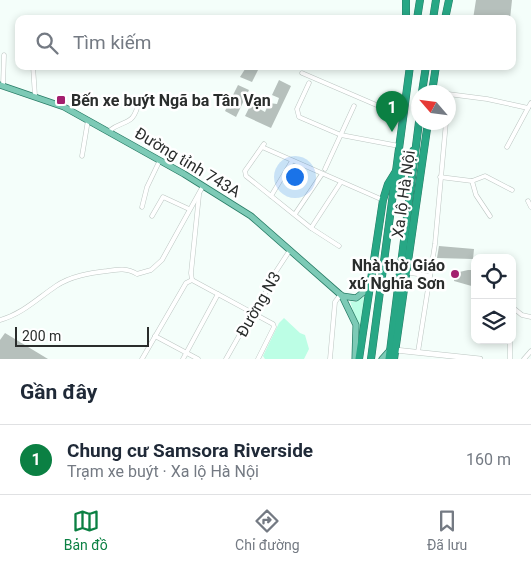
<!DOCTYPE html>
<html lang="vi">
<head>
<meta charset="utf-8">
<style>
  :root { --surface:#fff; --page:#f6f6f7; --text:#1f2937; --muted:#747a83; --line:#e0e1e3; --accent:#0b8043 }
  body { margin:0; font-family:Roboto,sans-serif; background:var(--page); color:var(--text) }
  .controls { position:absolute; right:15px; bottom:15px; display:grid; overflow:hidden; border-radius:10px; box-shadow:0 2px 8px #0003 }
  .controls button { width:45px; height:45px; display:grid; place-items:center; padding:0; border:0; border-bottom:1px solid var(--line); background:var(--surface); color:var(--text); font:25px sans-serif }
  .compass { position:absolute; left:411px; top:85px; width:45px; height:45px; border-radius:50%; background:var(--surface); box-shadow:0 2px 8px #0003; rotate:298deg }
  .scale { position:absolute; left:15px; bottom:12px; width:134px; box-sizing:border-box; padding-left:5px; border:2px solid #2a2d2c; border-top:0; font-size:14px; line-height:18px; white-space:nowrap; color:#2a2d2c; -webkit-text-stroke:4px #fff; paint-order:stroke }
  .you { position:absolute; left:294px; top:176px; width:18px; height:18px; margin:-12px; border:4px solid #fff; border-radius:50%; background:#1a73e8; box-shadow:0 0 0 8px #1a73e833 }
  .badge { display:grid; place-items:center; width:32px; height:32px; border-radius:50%; background:var(--accent); color:#fff; font-size:16px; font-weight:700 }
  .pin { position:absolute; translate:-50% -41px; filter:drop-shadow(0 1px 2px #0008) }
  .pin::after { content:''; position:absolute; top:26px; width:18px; height:15px; background:inherit; clip-path:polygon(0 0,100% 0,50% 100%) }
  .list { margin:0; padding:0; list-style:none }
  h2 { display:flex; justify-content:space-between; align-items:center; height:65px; margin:0; padding:0 20px; font-size:21px }
  h2 small { font-size:16px; font-weight:400; color:var(--muted) }
  .list li { display:grid; grid-template-columns:32px 1fr auto; gap:15px; align-items:center; box-sizing:border-box; height:70px; padding:0 20px; border-top:1px solid var(--line) }
  .list b { display:block; font-size:19px; white-space:nowrap }
  .list p { margin:0; font-size:16px; white-space:nowrap; color:var(--muted) }
  .list em { font-size:16px; font-style:normal; color:var(--muted) }
  .icon { flex:none; width:28px; height:28px; fill:none; stroke:currentColor; stroke-width:2; stroke-linecap:round; stroke-linejoin:round }
  .map { position:relative; flex:none; width:531px; height:359px; overflow:hidden }
  .search { position:absolute; background:var(--surface); box-shadow:0 2px 8px #0003; left:15px; right:15px; top:15px; height:55px; display:flex; align-items:center; gap:12px; box-sizing:border-box; padding:0 18px; border-radius:10px; color:var(--muted); font-size:19px }
  .sheet { height:135px; background:var(--surface) }
  nav { display:flex; justify-content:space-around; align-items:center; box-sizing:border-box; height:70px; border-top:1px solid var(--line); background:var(--surface); font-size:14px; color:var(--muted) }
  nav a { display:grid; justify-items:center; gap:2px }
  nav .on { color:var(--accent) }
  .map>svg:first-child { display:block }
  .green { fill:#bcfee5 }
  .building { fill:#b6c0bc }
  .lines { fill:none; stroke-linecap:round; stroke-linejoin:round }
  .street-casing { stroke:#bcc6c2; stroke-width:5 }
  .secondary-casing { stroke:#bcc6c2; stroke-width:6 }
  .primary-casing { stroke:#287c66; stroke-width:7 }
  .highway-casing { stroke:#287c66; stroke-width:8 }
  .street { stroke:#fff; stroke-width:4 }
  .secondary { stroke:#fff; stroke-width:5 }
  .primary { stroke:#7dcab6; stroke-width:5.5 }
  .highway { stroke:#27a785; stroke-width:7 }
  .poi-dot { fill:#a31f6e; stroke:#fff; stroke-width:2 }
  .labels { text-anchor:middle; stroke-width:5; stroke-linejoin:round; paint-order:stroke }
  .poi-label { font-size:16px; font-weight:bold; fill:#2a2d2c; stroke:#fff; text-anchor:start }
  .street-label { font-size:16px; fill:#2a2d2c; stroke:#fff }
</style>
</head>
<body>
<div class="map">
<svg width="531" height="359" viewBox="0 0 531 359">
  <rect width="100%" height="100%" fill="#f4fefa"/>
  <g class="green">
    <polygon points="367,295 361,336 350,301 355,302"/>
    <polygon points="284,318 300,333 305,335 309,349 304,359 265,359 263,356 279,323"/>
  </g>
  <g class="building">
    <polygon points="476,0 512,0 510,19 473,19"/>
    <polygon points="247,66 260,66 252,82 240,77"/>
    <polygon points="279,80 291,86 271,128 245,116 251,104 265,112 269,103 277,104 279,98 272,95"/>
    <polygon points="238,85 249,90 236,117 225,111"/>
    <polygon points="439,246 474,249 473,259 437,258"/>
    <polygon points="468,270 475,270 475,287 454,281 455,273"/>
    <polygon points="5,333 48,359 0,359 0,340"/>
  </g>
  <g class="lines">
    <g class="street-casing">
      <g id="street">
        <polyline points="33,66 35,96"/>
        <polyline points="302,73 402,116"/>
        <polyline points="309,83 297,109 299,117 341,135 399,146"/>
        <polyline points="3,86 4,55"/>
        <polyline points="448,94 487,99 528,108 531,103"/>
        <path d="M109,131c16,-13 24,-3 30,-30"/>
        <polyline points="264,144 245,171 246,176 311,228 339,246"/>
        <polyline points="262,147 383,200"/>
        <polyline points="507,147 528,108"/>
        <polyline points="82,156 88,120"/>
        <polyline points="325,169 354,106"/>
        <polyline points="440,177 472,181 485,176 512,190"/>
        <polyline points="472,181 476,195 490,216"/>
        <polyline points="271,196 292,161"/>
        <polyline points="528,201 531,207"/>
        <polyline points="142,207 147,187 159,162"/>
        <polyline points="295,214 322,174"/>
        <polyline points="152,216 163,197 189,209"/>
        <polyline points="311,228 341,182"/>
        <polyline points="405,272 430,276"/>
        <polyline points="192,280 191,273 199,195"/>
        <polyline points="512,307 522,315 531,317"/>
        <path d="M0,320c22,-6 37,-21 56,-34 15,-10 34,-13 51,-15 11,-2 21,-3 30,3l14,-4 11,-10 41,-74"/>
        <polyline points="155,336 198,359"/>
        <polyline points="418,352 435,244 446,122"/>
        <polyline points="142,359 186,283 192,280 273,324 274,327 258,359"/>
        <polyline points="183,359 218,294"/>
        <polyline points="226,359 252,313 266,292 275,273 290,250"/>
        <polyline points="330,359 335,302 341,294"/>
        <polyline points="510,359 510,340"/>
        <polyline points="524,359 531,351"/>
      </g>
    </g>
    <g class="secondary-casing">
      <polyline id="secondary" points="395,350 480,359"/>
    </g>
    <g class="primary-casing">
      <g id="primary">
        <polyline points="0,85 64,107 184,174 251,216 342,296 356,325 355,359"/>
        <polyline points="342,296 356,298 370,287"/>
        <polyline points="382,359 390,350"/>
      </g>
    </g>
    <g class="highway-casing">
      <g id="highway">
        <polyline points="406,19 406,0"/>
        <polyline points="417,19 420,0"/>
        <polyline points="433,19 436,0"/>
        <polyline points="445,19 449,0"/>
        <polyline points="422,92 426,66"/>
        <polyline points="432,92 436,66"/>
        <polyline points="400,182 401,175 413,151"/>
        <polyline points="359,359 383,200 388,184 396,171"/>
        <polyline points="371,359 410,66"/>
        <polyline points="389,359 419,122"/>
        <polyline points="394,359 428,122"/>
      </g>
    </g>
    <use href="#street" class="street"/>
    <use href="#secondary" class="secondary"/>
    <use href="#primary" class="primary"/>
    <use href="#highway" class="highway"/>
  </g>
  <g class="poi-dot">
    <rect x="56" y="95" width="10" height="10" rx="2.5"/>
    <circle cx="455" cy="274" r="5"/>
  </g>
  <g class="labels">
    <g class="poi-label">
      <text x="71" y="106">Bến xe buýt Ngã ba Tân Vạn</text>
      <text x="445" y="271" text-anchor="end">Nhà thờ Giáo<tspan x="445" dy="18">xứ Nghĩa Sơn</tspan></text>
    </g>
    <g class="street-label">
      <text transform="translate(188 162) rotate(31)" y="6">Đường tỉnh 743A</text>
      <text transform="translate(403 194) rotate(-82)" y="6">Xa lộ Hà Nội</text>
      <text transform="translate(258 304) rotate(-60)" y="6">Đường N3</text>
    </g>
  </g>
</svg>
<div class="controls">
<button><svg class="icon" aria-label="locate" viewBox="0 0 24 24"><circle cx="12" cy="12" r="6"/><path d="M12 2v4M12 18v4M2 12h4M18 12h4"/></svg></button>
<button><svg class="icon" aria-label="layers" viewBox="0 0 24 24"><path d="M12 4l9 5-9 5-9-5zM3 14l9 5 9-5"/></svg></button>
</div>
<svg class="compass" viewBox="-18 -18 36 36"><path d="M0-13l5 13h-10z" fill="#e53935"/><path d="M0 13l5-13h-10z" fill="#747a83"/></svg>
<div class="scale">200 m</div>
<div class="you"></div>
<div class="pin badge" style="left:392px;top:132px">1</div>
<div class="search"><svg class="icon" aria-label="search" viewBox="0 0 24 24"><circle cx="10" cy="10" r="6"/><path d="M15 15l6 6"/></svg>Tìm kiếm</div>
</div>
<section class="sheet">
<h2>Gần đây<small></small></h2>
<ul class="list">
<li><span class="badge">1</span><div><b>Chung cư Samsora Riverside</b><p>Trạm xe buýt · Xa lộ Hà Nội</p></div><em>160 m</em></li>
</ul>
</section>
<nav>
<a class="on"><svg class="icon" aria-label="map" viewBox="0 0 24 24"><path d="M3 6l6-2 6 2 6-2v14l-6 2-6-2-6 2zM9 4v14M15 6v14"/></svg>Bản đồ</a>
<a><svg class="icon" aria-label="directions" viewBox="0 0 24 24"><path d="M12 3l9 9-9 9-9-9zM9 14v-3h6M13 9l2 2-2 2"/></svg>Chỉ đường</a>
<a><svg class="icon" aria-label="saved" viewBox="0 0 24 24"><path d="M7 4h10v16l-5-4-5 4z"/></svg>Đã lưu</a>
</nav>
</body>
</html>
